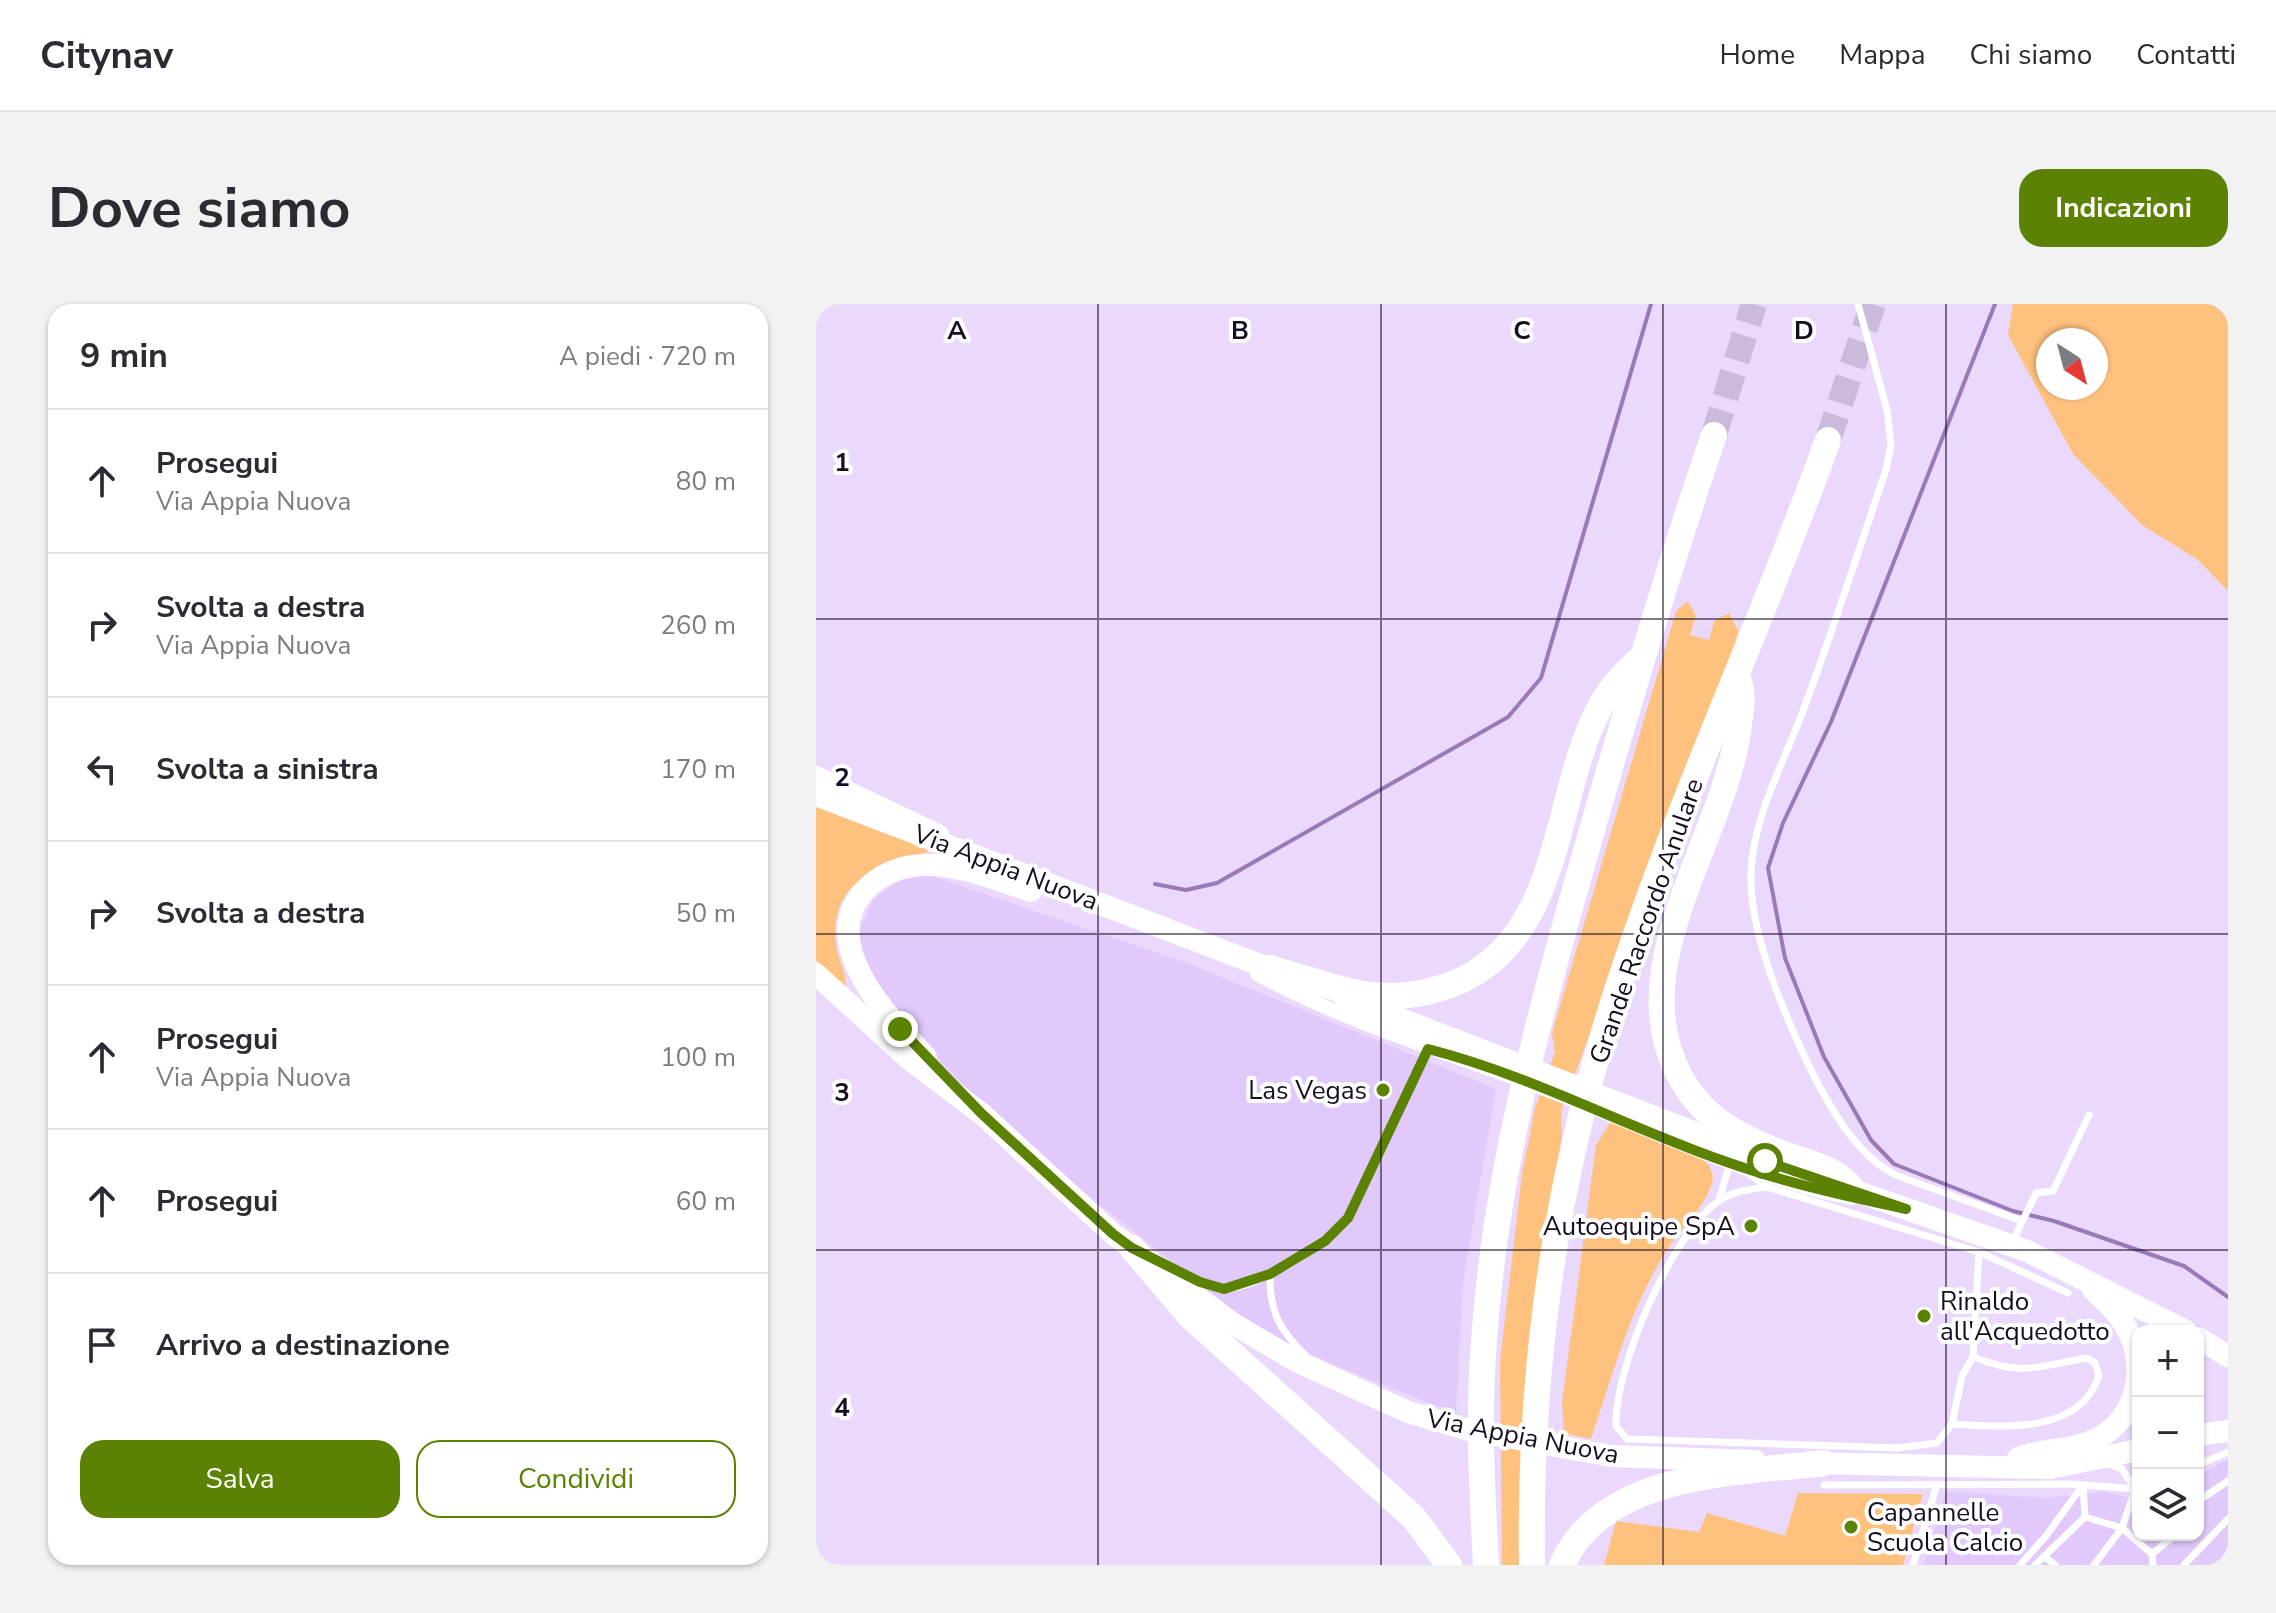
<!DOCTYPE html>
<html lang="it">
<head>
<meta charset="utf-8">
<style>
  :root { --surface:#fff; --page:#f2f2f3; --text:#2b2b33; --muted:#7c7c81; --line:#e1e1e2; --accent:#5b8203 }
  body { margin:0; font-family:"Nunito Sans",sans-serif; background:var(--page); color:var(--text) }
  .controls { position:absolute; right:24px; bottom:24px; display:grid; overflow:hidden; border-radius:16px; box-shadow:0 2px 6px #0004 }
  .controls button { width:72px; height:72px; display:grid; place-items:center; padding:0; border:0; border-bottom:2px solid var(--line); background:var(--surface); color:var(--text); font:40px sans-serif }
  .compass { position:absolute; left:1220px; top:24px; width:72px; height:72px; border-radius:50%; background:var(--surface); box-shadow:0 2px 6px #0004; rotate:144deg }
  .stop { position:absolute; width:24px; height:24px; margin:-18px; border:6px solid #5b8203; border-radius:50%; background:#fff }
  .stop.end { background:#5b8203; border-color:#fff; box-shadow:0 2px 8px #0008 }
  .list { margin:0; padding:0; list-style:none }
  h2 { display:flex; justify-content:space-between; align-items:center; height:104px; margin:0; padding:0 32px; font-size:34px }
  h2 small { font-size:26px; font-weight:400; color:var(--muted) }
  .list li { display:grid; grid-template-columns:52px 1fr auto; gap:24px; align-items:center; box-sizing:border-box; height:144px; padding:0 32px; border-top:2px solid var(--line) }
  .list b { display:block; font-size:30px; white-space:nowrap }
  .list p { margin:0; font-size:26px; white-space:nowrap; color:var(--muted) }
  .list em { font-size:26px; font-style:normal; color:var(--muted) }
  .actions { display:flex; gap:16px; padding:24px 32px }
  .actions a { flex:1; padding:18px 0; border:2px solid var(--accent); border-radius:24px; text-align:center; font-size:28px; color:var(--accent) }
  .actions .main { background:var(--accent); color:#fff }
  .icon { flex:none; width:44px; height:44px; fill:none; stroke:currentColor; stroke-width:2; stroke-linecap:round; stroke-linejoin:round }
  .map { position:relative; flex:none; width:1412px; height:1261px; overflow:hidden; border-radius:24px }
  header { display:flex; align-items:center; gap:48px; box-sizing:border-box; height:112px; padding:0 40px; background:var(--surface); border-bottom:2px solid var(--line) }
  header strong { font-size:38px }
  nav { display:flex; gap:44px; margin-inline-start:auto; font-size:28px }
  .intro { display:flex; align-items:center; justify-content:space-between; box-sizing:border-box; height:192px; padding:0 48px }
  h1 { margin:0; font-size:56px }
  .button { padding:20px 36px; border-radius:24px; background:var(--accent); color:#fff; font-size:28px; font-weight:700 }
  main { display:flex; gap:48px; padding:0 48px }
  aside { flex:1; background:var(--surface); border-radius:24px; box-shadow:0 2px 6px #0004 }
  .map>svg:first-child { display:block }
  .built { fill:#e2c9fb }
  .green { fill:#fec17e; fill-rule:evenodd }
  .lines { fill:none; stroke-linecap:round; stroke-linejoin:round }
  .stream { stroke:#9979b6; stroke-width:4 }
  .motorway-tunnel { stroke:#cabadb; stroke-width:26; stroke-dasharray:26 13; stroke-linecap:butt }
  .service { stroke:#fff; stroke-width:7 }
  .minor { stroke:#fff; stroke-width:14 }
  .tertiary { stroke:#fff; stroke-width:18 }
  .primary { stroke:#fff; stroke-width:22 }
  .motorway { stroke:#fff; stroke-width:26 }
  .route { stroke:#5b8203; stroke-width:10 }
  .grid { fill:none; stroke:#170c20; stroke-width:2; stroke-opacity:0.55 }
  .poi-dot { fill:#5b8203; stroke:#fff; stroke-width:3 }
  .labels { text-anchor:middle; stroke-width:8; stroke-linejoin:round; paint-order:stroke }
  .street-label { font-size:26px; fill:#170c20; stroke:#fff }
  .poi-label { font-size:26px; fill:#170c20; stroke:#fff; text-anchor:end }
  .grid-label { font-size:26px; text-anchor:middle; font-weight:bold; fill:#170c20; stroke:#fff; stroke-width:8; stroke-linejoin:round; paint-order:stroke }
</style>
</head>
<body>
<header>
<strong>Citynav</strong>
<nav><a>Home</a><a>Mappa</a><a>Chi siamo</a><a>Contatti</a></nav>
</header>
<div class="intro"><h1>Dove siamo</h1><a class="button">Indicazioni</a></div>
<main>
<aside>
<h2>9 min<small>A piedi · 720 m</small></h2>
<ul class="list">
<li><svg class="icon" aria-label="ahead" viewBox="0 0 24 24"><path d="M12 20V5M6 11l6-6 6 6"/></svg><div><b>Prosegui</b><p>Via Appia Nuova</p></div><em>80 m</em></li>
<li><svg class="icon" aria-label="right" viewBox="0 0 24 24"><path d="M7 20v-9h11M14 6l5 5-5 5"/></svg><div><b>Svolta a destra</b><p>Via Appia Nuova</p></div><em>260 m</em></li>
<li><svg class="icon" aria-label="left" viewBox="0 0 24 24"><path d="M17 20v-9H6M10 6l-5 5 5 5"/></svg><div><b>Svolta a sinistra</b></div><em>170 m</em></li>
<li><svg class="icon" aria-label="right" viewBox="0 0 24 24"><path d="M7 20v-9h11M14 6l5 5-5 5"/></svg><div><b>Svolta a destra</b></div><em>50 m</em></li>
<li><svg class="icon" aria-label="ahead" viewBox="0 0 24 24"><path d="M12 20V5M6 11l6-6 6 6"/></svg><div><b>Prosegui</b><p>Via Appia Nuova</p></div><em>100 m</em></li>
<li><svg class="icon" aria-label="ahead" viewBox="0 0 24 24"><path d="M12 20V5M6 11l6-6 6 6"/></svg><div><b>Prosegui</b></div><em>60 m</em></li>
<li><svg class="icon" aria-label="arrive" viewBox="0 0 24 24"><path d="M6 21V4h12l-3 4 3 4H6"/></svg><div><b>Arrivo a destinazione</b></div></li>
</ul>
<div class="actions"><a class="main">Salva</a><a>Condividi</a></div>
</aside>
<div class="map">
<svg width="1412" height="1261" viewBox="0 0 1412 1261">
  <rect width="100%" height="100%" fill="#ead9fc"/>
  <g class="built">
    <polygon points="116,572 371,659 680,785 647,979 640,1110 516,1060 441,1025 207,840 117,750 52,669 42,628 58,595 87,574"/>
    <polygon points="1412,1155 1412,1250 1402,1261 1108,1261 1130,1187 1230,1194 1288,1188 1322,1195 1322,1231 1382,1231 1382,1173"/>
  </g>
  <g class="green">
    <path d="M1197,0h215v287l-30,-31 -56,-35 -69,-71 -65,-119zM1280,36v48h-48v-48z"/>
    <path d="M872,297l8,15 -6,19 19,5 5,-19 15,-8 9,17 -3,17 -174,464 1,25c-22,146 -43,282 -42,429h-18l-2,-204 22,-187 13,-66 20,-56 -3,-19 124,-422z"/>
    <path d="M0,503l116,44c-50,11 -104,30 -96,94 1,13 12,30 9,41l-29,-26z"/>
    <path d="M794,819l23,3 17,13 48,17 11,9 4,12c-2,23 -28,47 -42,67 -39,57 -58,130 -80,195l-27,-6 -2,-30 34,-258z"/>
    <polygon points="982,1189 1107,1190 1087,1261 788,1261 800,1217 883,1228 891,1209 969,1232"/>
  </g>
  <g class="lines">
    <g class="stream">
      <polyline points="1179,0 1015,418 967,519 952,564 969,654 1008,753 1055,836 1078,860 1197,907 1238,917 1368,962 1412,993"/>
      <polyline points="339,580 370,586 401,579 692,413 725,374 835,0"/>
    </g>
    <g class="motorway-tunnel">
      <polyline points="898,131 938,0"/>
      <polyline points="1012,136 1057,0"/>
    </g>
    <g class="service">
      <path d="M1042,0l29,106 4,34 -5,26c-26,76 -51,154 -79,230 -19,55 -54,114 -56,173 -2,59 32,138 57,191 19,39 49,94 90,112l124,45"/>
      <polyline points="932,869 951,883 1163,948 1252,989"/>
      <path d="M951,883c-16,2 -33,4 -47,13 -48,32 -106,169 -104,226l11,13 270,9 40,-5 15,-19 10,-48 11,-19 6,-105"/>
      <polyline points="903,896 914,859"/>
      <polyline points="1197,937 1220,889 1237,887 1273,811"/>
      <path d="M363,967c13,7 31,18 46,18 33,-1 105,-45 123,-71l80,-169"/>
      <path d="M454,970c-1,37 10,57 36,82"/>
      <path d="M1136,1120c49,3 129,11 147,-49l-4,-12 -8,-5c-50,8 -63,19 -114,-1"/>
      <polyline points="1382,1161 1412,1148"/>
      <polyline points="1008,1181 1253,1180 1322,1185"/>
      <polyline points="1267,1181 1269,1213"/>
      <polyline points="1382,1197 1412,1177"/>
      <polyline points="1336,1250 1359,1231"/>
      <polyline points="1228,1252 1239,1261"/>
      <polyline points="1097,1261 1121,1180"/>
      <polyline points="1204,1261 1230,1232 1267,1181"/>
      <polyline points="1219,1261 1269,1213 1306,1224 1336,1250 1337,1261"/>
      <polyline points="1278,1261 1306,1224 1319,1185 1306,1165 1292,1160"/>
      <polyline points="1368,1261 1412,1215"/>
    </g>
    <path class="minor" d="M441,670c94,51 196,80 295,118 99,37 194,85 299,106"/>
    <polyline class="tertiary" points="0,471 124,530"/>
    <g class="primary">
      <polyline points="0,491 470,671"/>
      <polyline points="0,670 93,755 166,810 297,930 416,1019 480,1057 592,1108 653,1126 796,1152 939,1157"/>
      <polyline points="528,693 978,867"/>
      <path d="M110,753c-36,-38 -110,-113 -62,-166 18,-19 41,-27 67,-26 34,1 68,16 100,26"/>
      <polyline points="1022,881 1211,947 1370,1027"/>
      <polyline points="1382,1034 1412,1052"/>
      <polyline points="1382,1131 1412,1127"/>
      <path d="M1202,1154c24,-10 53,-6 78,-19 41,-20 53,-73 30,-112 -8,-15 -21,-26 -33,-37"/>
      <polyline points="993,1159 1234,1164 1322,1146"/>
    </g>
    <g class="motorway">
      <path d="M922,375c7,17 2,35 0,53 -16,112 -125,244 -51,356 24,37 64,54 105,69 24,8 46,13 62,34"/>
      <path d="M454,664c31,9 63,21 94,26 33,5 66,0 96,-13 103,-48 93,-182 138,-270 10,-21 25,-36 42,-52"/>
      <polyline points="316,944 373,1011 598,1214 633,1261"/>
      <path d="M670,1261c-4,-75 -8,-149 -2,-224 11,-167 56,-329 102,-490 40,-140 81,-279 128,-416"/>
      <path d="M716,1261c-3,-183 21,-368 75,-543 61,-199 151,-387 221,-582"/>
      <path d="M746,1261c42,-94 174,-91 262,-102"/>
    </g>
  </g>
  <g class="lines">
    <path class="route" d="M84,725l82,85 131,120 19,14 68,34 24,7 46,-15 55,-33 23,-23 80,-169c102,26 196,77 296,112 59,21 120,35 182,48l-141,-48"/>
  </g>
  <path class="grid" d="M282,0v1261M565,0v1261M847,0v1261M1130,0v1261M0,315h1412M0,630h1412M0,946h1412"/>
  <g class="poi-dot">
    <circle cx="567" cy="786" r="8"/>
    <circle cx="935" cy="922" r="8"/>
    <circle cx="1108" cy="1012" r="8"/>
    <circle cx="1035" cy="1223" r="8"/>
  </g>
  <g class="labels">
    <g class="street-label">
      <text transform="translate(190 563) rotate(21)" y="9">Via Appia Nuova</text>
      <text transform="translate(830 617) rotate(-71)" y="9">Grande Raccordo Anulare</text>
      <text transform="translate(707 1132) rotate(11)" y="9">Via Appia Nuova</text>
    </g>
    <g class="poi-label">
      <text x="551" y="795">Las Vegas</text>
      <text x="919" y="931">Autoequipe SpA</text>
      <text x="1124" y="1006" text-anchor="start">Rinaldo<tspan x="1124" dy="30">all'Acquedotto</tspan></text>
      <text x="1051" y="1217" text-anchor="start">Capannelle<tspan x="1051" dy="30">Scuola Calcio</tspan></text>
    </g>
  </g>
  <g class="grid-label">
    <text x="141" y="35">A</text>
    <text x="424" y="35">B</text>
    <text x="706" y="35">C</text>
    <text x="988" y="35">D</text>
    <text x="26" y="167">1</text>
    <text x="26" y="482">2</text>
    <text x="26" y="797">3</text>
    <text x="26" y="1112">4</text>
  </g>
</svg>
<div class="controls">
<button>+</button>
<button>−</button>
<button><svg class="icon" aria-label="layers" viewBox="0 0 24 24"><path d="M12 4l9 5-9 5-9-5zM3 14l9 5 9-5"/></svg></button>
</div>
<svg class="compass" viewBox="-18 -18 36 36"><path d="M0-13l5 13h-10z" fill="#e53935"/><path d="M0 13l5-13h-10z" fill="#7c7c81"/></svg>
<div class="stop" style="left:949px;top:857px"></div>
<div class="stop end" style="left:84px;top:725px"></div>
</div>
</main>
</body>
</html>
